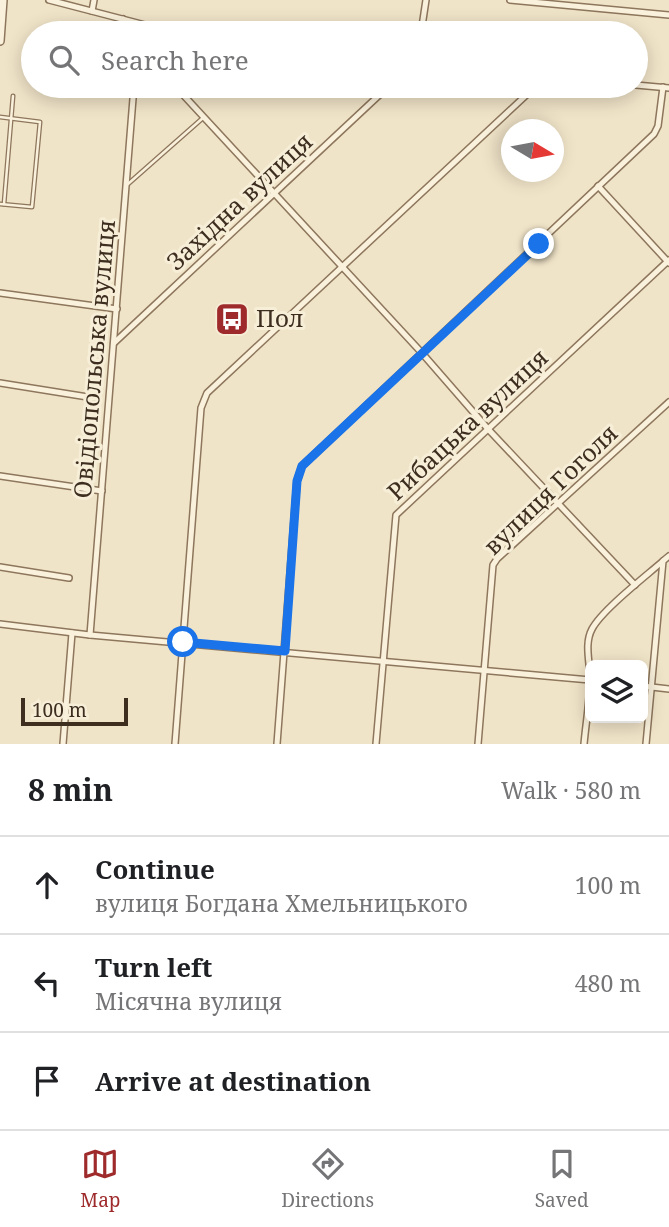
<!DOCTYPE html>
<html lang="en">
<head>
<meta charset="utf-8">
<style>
  :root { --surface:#fff; --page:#f6f6f6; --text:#202124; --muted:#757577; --line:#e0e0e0; --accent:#9e2a2b }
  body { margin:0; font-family:"Noto Serif",serif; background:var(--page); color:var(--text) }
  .controls { position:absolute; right:21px; bottom:21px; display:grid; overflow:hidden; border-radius:10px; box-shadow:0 4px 18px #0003 }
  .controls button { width:63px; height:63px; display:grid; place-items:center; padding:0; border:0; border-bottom:2px solid var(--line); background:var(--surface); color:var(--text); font:35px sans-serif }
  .compass { position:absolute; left:501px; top:119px; width:63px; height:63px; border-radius:50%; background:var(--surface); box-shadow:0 4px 18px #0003; rotate:100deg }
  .scale { position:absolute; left:21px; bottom:18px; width:107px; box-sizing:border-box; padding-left:7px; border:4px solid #3d2e20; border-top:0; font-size:19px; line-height:24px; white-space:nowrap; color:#3d2e20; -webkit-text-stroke:5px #f7eed8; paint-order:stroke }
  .stop { position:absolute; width:21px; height:21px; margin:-16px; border:5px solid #1a73e8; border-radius:50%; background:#fff }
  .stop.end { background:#1a73e8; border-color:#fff; box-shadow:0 2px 7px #0008 }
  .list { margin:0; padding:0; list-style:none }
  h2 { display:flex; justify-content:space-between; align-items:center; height:91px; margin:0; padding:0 28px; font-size:30px }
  h2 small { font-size:23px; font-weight:400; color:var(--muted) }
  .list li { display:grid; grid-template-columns:46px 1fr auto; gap:21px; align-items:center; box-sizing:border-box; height:98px; padding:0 28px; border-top:2px solid var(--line) }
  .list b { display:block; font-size:26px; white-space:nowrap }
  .list p { margin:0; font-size:23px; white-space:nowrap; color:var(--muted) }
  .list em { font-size:23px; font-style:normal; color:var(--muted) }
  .icon { flex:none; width:38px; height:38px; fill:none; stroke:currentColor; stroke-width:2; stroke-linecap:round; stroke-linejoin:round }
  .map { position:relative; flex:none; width:669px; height:744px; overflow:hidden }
  .search { position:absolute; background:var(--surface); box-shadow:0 4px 18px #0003; left:21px; right:21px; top:21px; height:77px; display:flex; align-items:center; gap:18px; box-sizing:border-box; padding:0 24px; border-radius:38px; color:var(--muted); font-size:26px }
  .sheet { height:385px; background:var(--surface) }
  nav { display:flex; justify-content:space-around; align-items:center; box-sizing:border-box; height:98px; border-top:2px solid var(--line); background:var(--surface); font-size:19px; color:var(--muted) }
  nav a { display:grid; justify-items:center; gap:4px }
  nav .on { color:var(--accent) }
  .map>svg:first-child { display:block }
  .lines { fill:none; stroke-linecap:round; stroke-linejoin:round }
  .service-casing { stroke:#8d765c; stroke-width:5 }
  .minor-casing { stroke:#8d765c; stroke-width:8 }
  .tertiary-casing { stroke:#8d765c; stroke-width:10 }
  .service { stroke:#faf1dc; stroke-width:2.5 }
  .minor { stroke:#faf1dc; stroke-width:5 }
  .tertiary { stroke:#faf1dc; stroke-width:7 }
  .route { stroke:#1a73e8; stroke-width:9 }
  .labels { text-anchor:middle; stroke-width:6; stroke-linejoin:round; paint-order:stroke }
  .street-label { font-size:24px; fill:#3d2e20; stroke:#f7eed8 }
  .poi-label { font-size:24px; fill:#3d2e20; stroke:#f7eed8; text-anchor:start }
</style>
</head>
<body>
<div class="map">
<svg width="669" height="744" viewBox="0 0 669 744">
  <rect width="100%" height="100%" fill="#f0e4c8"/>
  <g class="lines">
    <g class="service-casing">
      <g id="service">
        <polyline points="0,117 40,122 32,207 0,204"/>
        <polyline points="128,184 204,117"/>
        <polyline points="4,204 13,96"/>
      </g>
    </g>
    <g class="minor-casing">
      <g id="minor">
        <polyline points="49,0 149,26 203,33"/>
        <polyline points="510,0 669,15"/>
        <polyline points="92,11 94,0"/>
        <polyline points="123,19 131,33"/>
        <polyline points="421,33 426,0"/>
        <polyline points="636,85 669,88"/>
        <polyline points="175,86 421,352 488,429 635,585"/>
        <polyline points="598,186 669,263"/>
        <polyline points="0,293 117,309"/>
        <polyline points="114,343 389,86"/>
        <polyline points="0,383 94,398"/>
        <polyline points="0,476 102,491"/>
        <polyline points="0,567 69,578"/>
        <polyline points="0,624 90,635 590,680"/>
        <polyline points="90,635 134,86"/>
        <polyline points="643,686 669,689"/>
        <polyline points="63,744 72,633"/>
        <polyline points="175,744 201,408 207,393 536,86"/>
        <polyline points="277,744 297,481 302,466 654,134 658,126 663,87"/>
        <polyline points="376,744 396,515 669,260"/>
        <polyline points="478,744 493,565 497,559 669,402"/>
        <path d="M584,744c2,-22 6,-44 6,-66 0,-16 -6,-34 2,-49 10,-19 54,-53 71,-68"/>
        <polyline points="646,744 663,561 669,556"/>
      </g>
    </g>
    <g class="tertiary-casing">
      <polyline id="tertiary" points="0,41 3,0"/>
    </g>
    <use href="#service" class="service"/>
    <use href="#minor" class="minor"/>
    <use href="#tertiary" class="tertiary"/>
  </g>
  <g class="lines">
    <polyline class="route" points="183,642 285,651 297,481 302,466 539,244"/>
  </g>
  <defs>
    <g id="bus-square" transform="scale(1.75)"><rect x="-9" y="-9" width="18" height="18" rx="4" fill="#9e2a2b" stroke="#f7eed8"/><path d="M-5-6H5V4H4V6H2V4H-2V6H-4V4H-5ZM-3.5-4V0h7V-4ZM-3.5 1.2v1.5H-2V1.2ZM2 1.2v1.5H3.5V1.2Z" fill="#fff"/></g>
  </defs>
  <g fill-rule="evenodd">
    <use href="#bus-square" x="232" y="319"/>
  </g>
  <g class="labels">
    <g class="street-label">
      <text transform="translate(240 202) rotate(-43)" y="8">Західна вулиця</text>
      <text transform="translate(95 359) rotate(-85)" y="8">Овідіопольська вулиця</text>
      <text transform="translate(468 425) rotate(-43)" y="8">Рибацька вулиця</text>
      <text transform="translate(551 490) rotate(-44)" y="8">вулиця Гоголя</text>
    </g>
    <g class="poi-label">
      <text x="256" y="327">Пол</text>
    </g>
  </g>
</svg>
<div class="controls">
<button><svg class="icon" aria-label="layers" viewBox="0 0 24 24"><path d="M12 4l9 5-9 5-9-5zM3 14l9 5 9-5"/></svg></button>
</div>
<svg class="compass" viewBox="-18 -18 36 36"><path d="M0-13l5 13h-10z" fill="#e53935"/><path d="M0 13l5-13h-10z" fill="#757577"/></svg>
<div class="scale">100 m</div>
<div class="stop" style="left:183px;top:642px"></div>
<div class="stop end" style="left:539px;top:244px"></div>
<div class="search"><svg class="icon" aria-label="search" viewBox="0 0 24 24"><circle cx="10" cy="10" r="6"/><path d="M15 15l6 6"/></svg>Search here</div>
</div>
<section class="sheet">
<h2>8 min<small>Walk · 580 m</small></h2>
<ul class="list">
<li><svg class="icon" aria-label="ahead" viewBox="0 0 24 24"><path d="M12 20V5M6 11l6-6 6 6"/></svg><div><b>Continue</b><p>вулиця Богдана Хмельницького</p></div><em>100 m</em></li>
<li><svg class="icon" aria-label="left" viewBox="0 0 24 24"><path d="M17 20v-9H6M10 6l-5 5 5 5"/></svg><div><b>Turn left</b><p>Місячна вулиця</p></div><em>480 m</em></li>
<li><svg class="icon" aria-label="arrive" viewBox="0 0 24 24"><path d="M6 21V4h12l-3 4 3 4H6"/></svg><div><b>Arrive at destination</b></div></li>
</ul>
</section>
<nav>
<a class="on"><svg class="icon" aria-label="map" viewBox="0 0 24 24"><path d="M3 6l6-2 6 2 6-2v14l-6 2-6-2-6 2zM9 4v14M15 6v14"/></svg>Map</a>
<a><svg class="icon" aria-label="directions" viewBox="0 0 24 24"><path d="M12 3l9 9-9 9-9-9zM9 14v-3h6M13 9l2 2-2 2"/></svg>Directions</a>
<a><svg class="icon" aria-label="saved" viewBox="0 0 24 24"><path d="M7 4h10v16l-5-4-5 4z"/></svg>Saved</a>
</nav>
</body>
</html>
